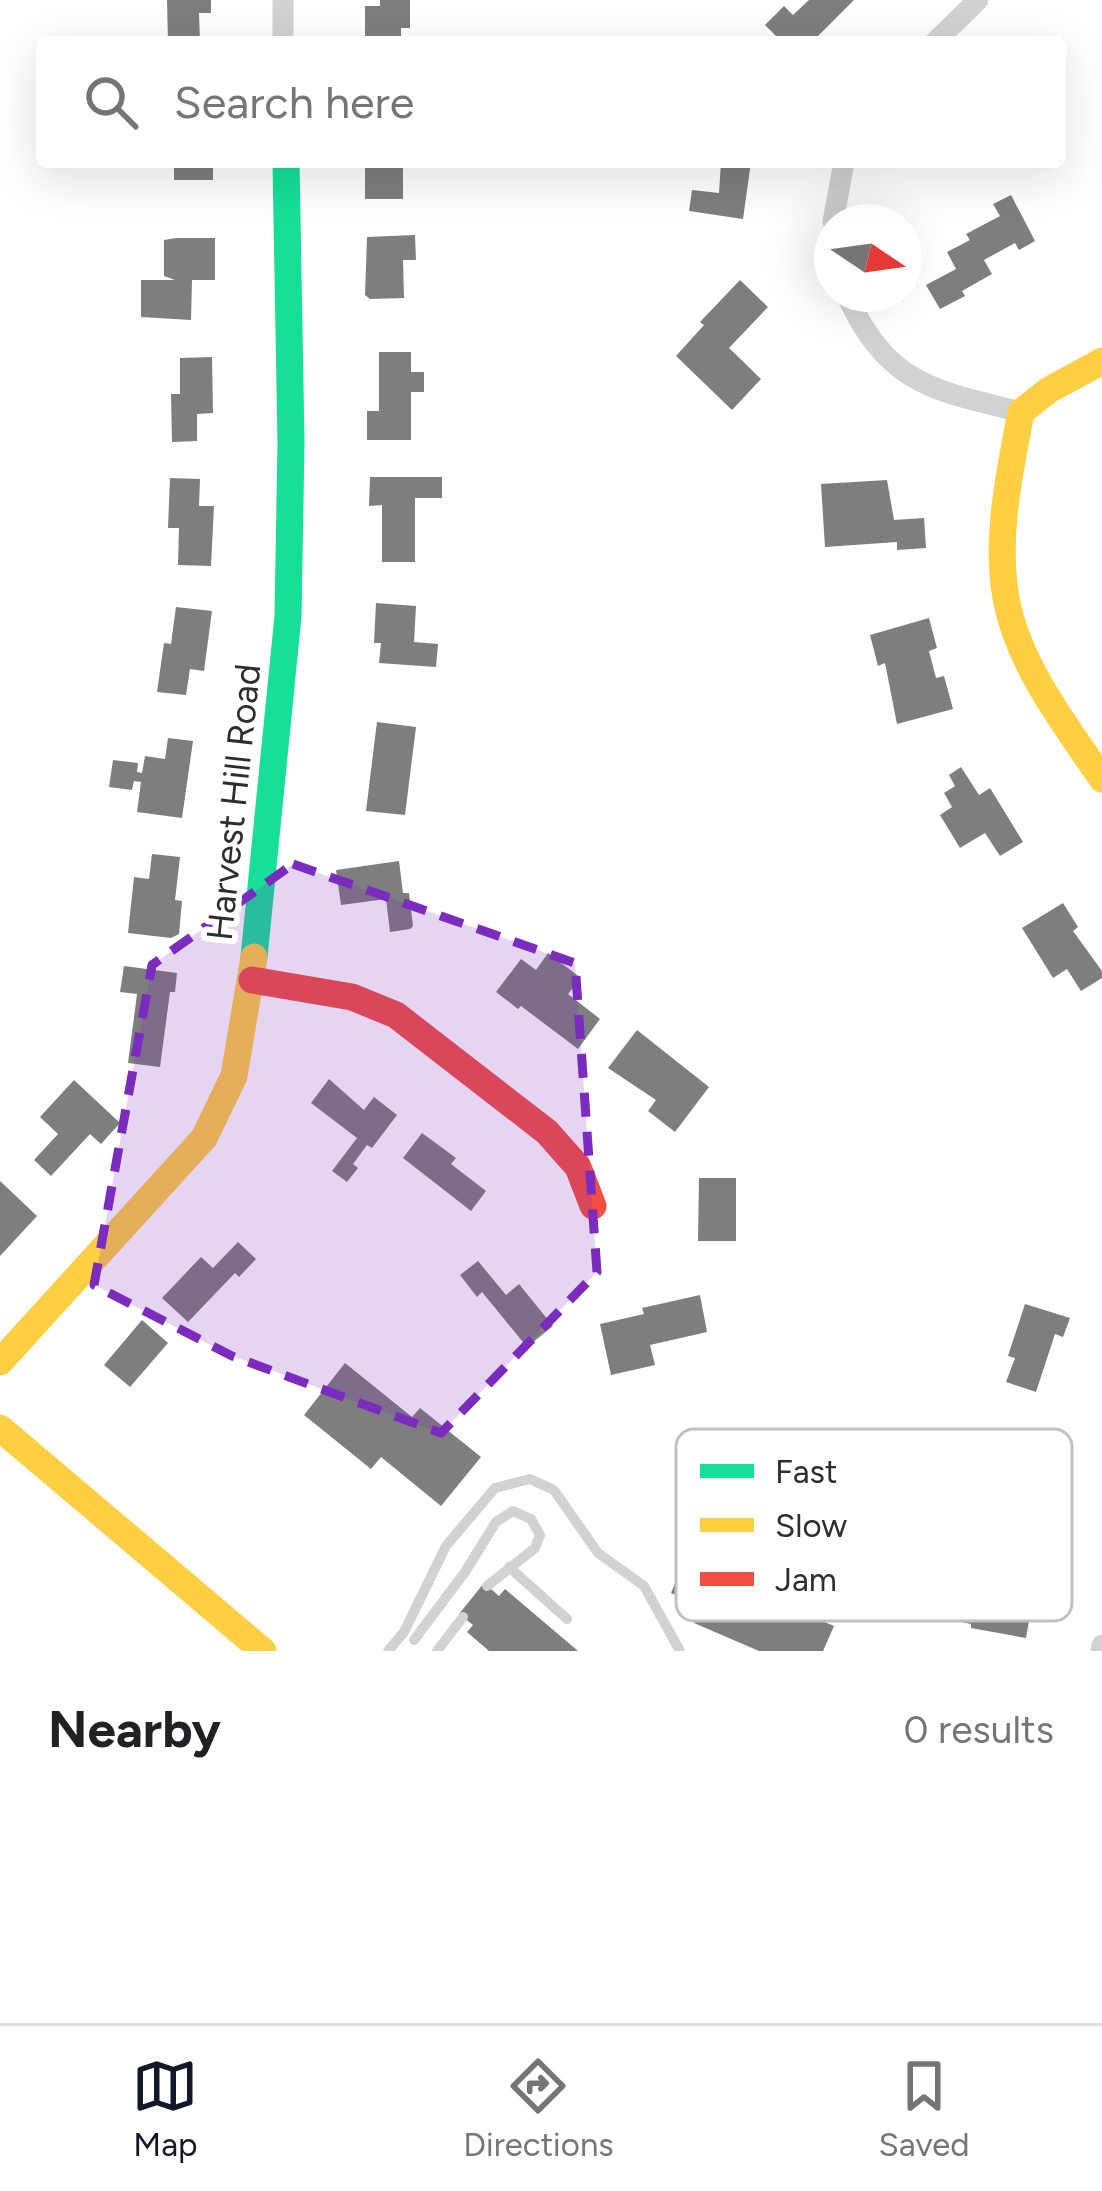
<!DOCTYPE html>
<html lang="en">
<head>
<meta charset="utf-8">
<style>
  :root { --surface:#fff; --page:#f2f2f2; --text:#202124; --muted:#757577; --line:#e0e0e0; --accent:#111827 }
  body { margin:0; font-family:Figtree,sans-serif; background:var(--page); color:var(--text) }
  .compass { position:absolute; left:814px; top:204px; width:108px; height:108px; border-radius:50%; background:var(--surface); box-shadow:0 12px 48px #0002; rotate:103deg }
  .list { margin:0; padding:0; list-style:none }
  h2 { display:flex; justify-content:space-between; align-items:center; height:156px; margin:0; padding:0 48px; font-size:51px }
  h2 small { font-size:39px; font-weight:400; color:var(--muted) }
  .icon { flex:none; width:66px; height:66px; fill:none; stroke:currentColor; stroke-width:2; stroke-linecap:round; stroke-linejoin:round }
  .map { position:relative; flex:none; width:1102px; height:1651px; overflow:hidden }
  .search { position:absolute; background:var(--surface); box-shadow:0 12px 48px #0002; left:36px; right:36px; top:36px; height:132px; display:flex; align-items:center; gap:30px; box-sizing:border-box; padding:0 42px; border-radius:12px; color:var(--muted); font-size:45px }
  .sheet { height:372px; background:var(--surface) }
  nav { display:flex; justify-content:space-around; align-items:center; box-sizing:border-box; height:168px; border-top:3px solid var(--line); background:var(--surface); font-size:33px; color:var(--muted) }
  nav a { display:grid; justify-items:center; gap:6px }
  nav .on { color:var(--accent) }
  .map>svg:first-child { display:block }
  .building { fill:#7e7e7e }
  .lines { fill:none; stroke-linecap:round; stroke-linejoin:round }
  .lane { stroke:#d2d2d2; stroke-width:10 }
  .street { stroke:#d2d2d2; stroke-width:21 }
  .fast { stroke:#16e098; stroke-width:27 }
  .slow { stroke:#ffcf43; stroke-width:27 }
  .jam { stroke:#f24e42; stroke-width:27 }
  .marked { fill:#7b2cbf; fill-opacity:0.2; stroke:#7b2cbf; stroke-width:9; stroke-dasharray:24 15; stroke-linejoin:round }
  .labels { text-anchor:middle; stroke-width:12; stroke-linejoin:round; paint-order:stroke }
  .street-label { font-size:36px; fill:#2d2d2d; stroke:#fff }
  .key { fill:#fff; stroke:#c0c0c0; stroke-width:3 }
  .key-label { font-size:33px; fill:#2d2d2d }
</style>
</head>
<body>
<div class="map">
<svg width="1102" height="1651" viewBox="0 0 1102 1651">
  <rect width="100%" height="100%" fill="#fff"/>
  <g class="building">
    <polygon points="167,0 211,0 211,13 199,13 200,42 168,42"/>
    <polygon points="380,0 410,0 410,28 401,28 401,42 365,42 365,6 380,6"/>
    <polygon points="809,0 854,0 816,38 820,42 782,42 765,25 784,6 793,15"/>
    <rect x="174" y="162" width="39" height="18"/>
    <rect x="365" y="162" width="38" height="37"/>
    <polygon points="721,162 751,162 743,219 689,211 692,190 719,193"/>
    <polygon points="1011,195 1035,241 1019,250 1015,243 984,260 992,274 962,291 965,296 940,309 926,285 956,269 947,252 970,240 966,234 1000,216 993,204"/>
    <polygon points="415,235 416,260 403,260 404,298 370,299 365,295 367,237"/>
    <polygon points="176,238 215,238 215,280 192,280 191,320 141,317 141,280 175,280 164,276 164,240"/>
    <polygon points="740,280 768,307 729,348 761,379 732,410 676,356 704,325 700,322"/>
    <polygon points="379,352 411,352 411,372 424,372 424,392 411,392 411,440 367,440 367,411 379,411"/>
    <polygon points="212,357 213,413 197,414 197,441 172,442 171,394 180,394 180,358"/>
    <polygon points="370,477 442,477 442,498 415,498 415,562 382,562 382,505 369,506"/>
    <polygon points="170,478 200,479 199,506 214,506 211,566 178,565 179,528 168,528"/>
    <polygon points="887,480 894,520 924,518 926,548 897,550 897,542 825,547 821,484"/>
    <polygon points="376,603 416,606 414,642 438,644 436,667 379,663 381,643 374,643"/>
    <polygon points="176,607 212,611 204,671 190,669 186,695 157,692 164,643 171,644"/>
    <polygon points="929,618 937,648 929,651 936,678 944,676 953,709 897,724 885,663 878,666 870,635"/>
    <polygon points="377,722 416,727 405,815 366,811"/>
    <polygon points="168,738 193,741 182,818 137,812 141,782 134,781 132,790 109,787 113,760 138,763 137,772 142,773 145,756 165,759"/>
    <polygon points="961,767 979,795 990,788 1023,842 1000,856 985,833 960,848 940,815 952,807 944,793 955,786 949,775"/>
    <polygon points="152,854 180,857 175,900 182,901 179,934 171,938 128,933 134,877 149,879"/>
    <polygon points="399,861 403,893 409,893 413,926 410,929 390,932 386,899 341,905 336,870"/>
    <polygon points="1063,903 1078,927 1073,931 1102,971 1102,978 1081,991 1067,969 1053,978 1022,928"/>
    <polygon points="548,953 581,978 568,994 600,1019 578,1049 521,1006 518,1009 496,992 521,959 536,970"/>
    <polygon points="124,966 177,973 175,992 170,992 160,1067 128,1063 137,994 120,992"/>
    <polygon points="637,1030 709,1087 675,1132 648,1111 656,1100 608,1068"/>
    <polygon points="329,1079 364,1110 374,1097 397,1115 372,1148 367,1145 353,1164 358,1168 347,1182 332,1171 357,1138 311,1103"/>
    <polygon points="74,1080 120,1123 101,1144 90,1134 51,1176 34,1160 58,1134 40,1117"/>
    <polygon points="422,1133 456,1158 451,1164 486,1191 471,1211 403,1158"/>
    <polygon points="699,1178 736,1178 736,1241 698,1241"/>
    <polygon points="0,1181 37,1216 0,1256"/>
    <polygon points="238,1242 256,1259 239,1277 235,1273 188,1322 162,1298 201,1257 213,1268"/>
    <polygon points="478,1261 506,1295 519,1284 553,1326 527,1347 482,1292 477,1297 460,1275"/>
    <polygon points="700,1295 707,1332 650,1345 655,1365 611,1375 600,1324 644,1314 642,1308"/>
    <polygon points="1025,1304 1070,1318 1063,1337 1055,1334 1036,1392 1006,1382 1015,1358 1008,1356"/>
    <polygon points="142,1320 168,1343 130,1387 104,1365"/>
    <polygon points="345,1363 412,1417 420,1408 481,1457 441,1506 381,1457 371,1469 304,1415"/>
    <polygon points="986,1560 1038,1569 1026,1638 971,1628 971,1624 961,1622 966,1595 993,1596 995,1584 982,1582"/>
    <polygon points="684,1562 834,1626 823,1651 759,1651 694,1623 701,1606 671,1593"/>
    <polygon points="484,1583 499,1596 505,1589 578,1651 489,1651 467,1632 473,1625 459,1614"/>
  </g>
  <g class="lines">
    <g class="lane">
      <polyline points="509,1567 567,1619"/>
      <polyline points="414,1640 465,1572 496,1522 513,1511 531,1519 540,1535 535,1548 487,1586"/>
      <polyline points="388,1651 404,1632 446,1546 495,1488 530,1479 554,1490 598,1553 644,1586 680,1651"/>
      <polyline points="437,1651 463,1617"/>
    </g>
    <g class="street">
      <polyline points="283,0 283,42"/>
      <polyline points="935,42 978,0"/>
      <polyline points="833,222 844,162"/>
      <path d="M846,294c42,91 86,96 175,118"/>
      <polyline points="1101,1651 1102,1645"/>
    </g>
    <polyline class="fast" points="254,957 288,616 291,443 286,162"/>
    <g class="slow">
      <path d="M1102,361l-53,29 -28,22c-11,60 -26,124 -15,186 12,67 59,126 96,181"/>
      <polyline points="0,1362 204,1138 234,1076 254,957"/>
      <polyline points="0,1428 263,1651"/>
    </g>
    <polyline class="jam" points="252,980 352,997 396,1015 547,1132 578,1167 593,1206"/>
  </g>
  <path class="marked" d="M293,864l282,99 22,309 -156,161 -209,-77 -138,-71 58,-320z"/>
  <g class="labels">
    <g class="street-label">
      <text transform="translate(233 802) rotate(-84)" y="13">Harvest Hill Road</text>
    </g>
  </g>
  <rect x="676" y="1429" width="396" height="192" rx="18" class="key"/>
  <rect x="700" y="1464" width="54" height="14" fill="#16e098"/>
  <rect x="700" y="1518" width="54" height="14" fill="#ffcf43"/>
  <rect x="700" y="1572" width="54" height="14" fill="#f24e42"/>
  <g class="key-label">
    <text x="775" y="1483">Fast</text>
    <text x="775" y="1537">Slow</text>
    <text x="775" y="1591">Jam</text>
  </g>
</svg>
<svg class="compass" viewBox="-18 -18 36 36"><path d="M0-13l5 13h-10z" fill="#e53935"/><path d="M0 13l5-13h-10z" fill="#757577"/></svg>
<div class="search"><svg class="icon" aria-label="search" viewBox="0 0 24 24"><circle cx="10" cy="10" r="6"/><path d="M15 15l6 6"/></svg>Search here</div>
</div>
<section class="sheet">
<h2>Nearby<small>0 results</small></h2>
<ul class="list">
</ul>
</section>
<nav>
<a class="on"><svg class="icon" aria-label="map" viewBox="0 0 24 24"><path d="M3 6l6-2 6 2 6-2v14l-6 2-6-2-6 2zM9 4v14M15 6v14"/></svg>Map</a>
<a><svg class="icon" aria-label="directions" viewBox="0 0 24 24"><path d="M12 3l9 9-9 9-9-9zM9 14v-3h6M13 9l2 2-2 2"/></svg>Directions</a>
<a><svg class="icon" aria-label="saved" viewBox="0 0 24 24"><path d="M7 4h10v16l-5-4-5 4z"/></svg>Saved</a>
</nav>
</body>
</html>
